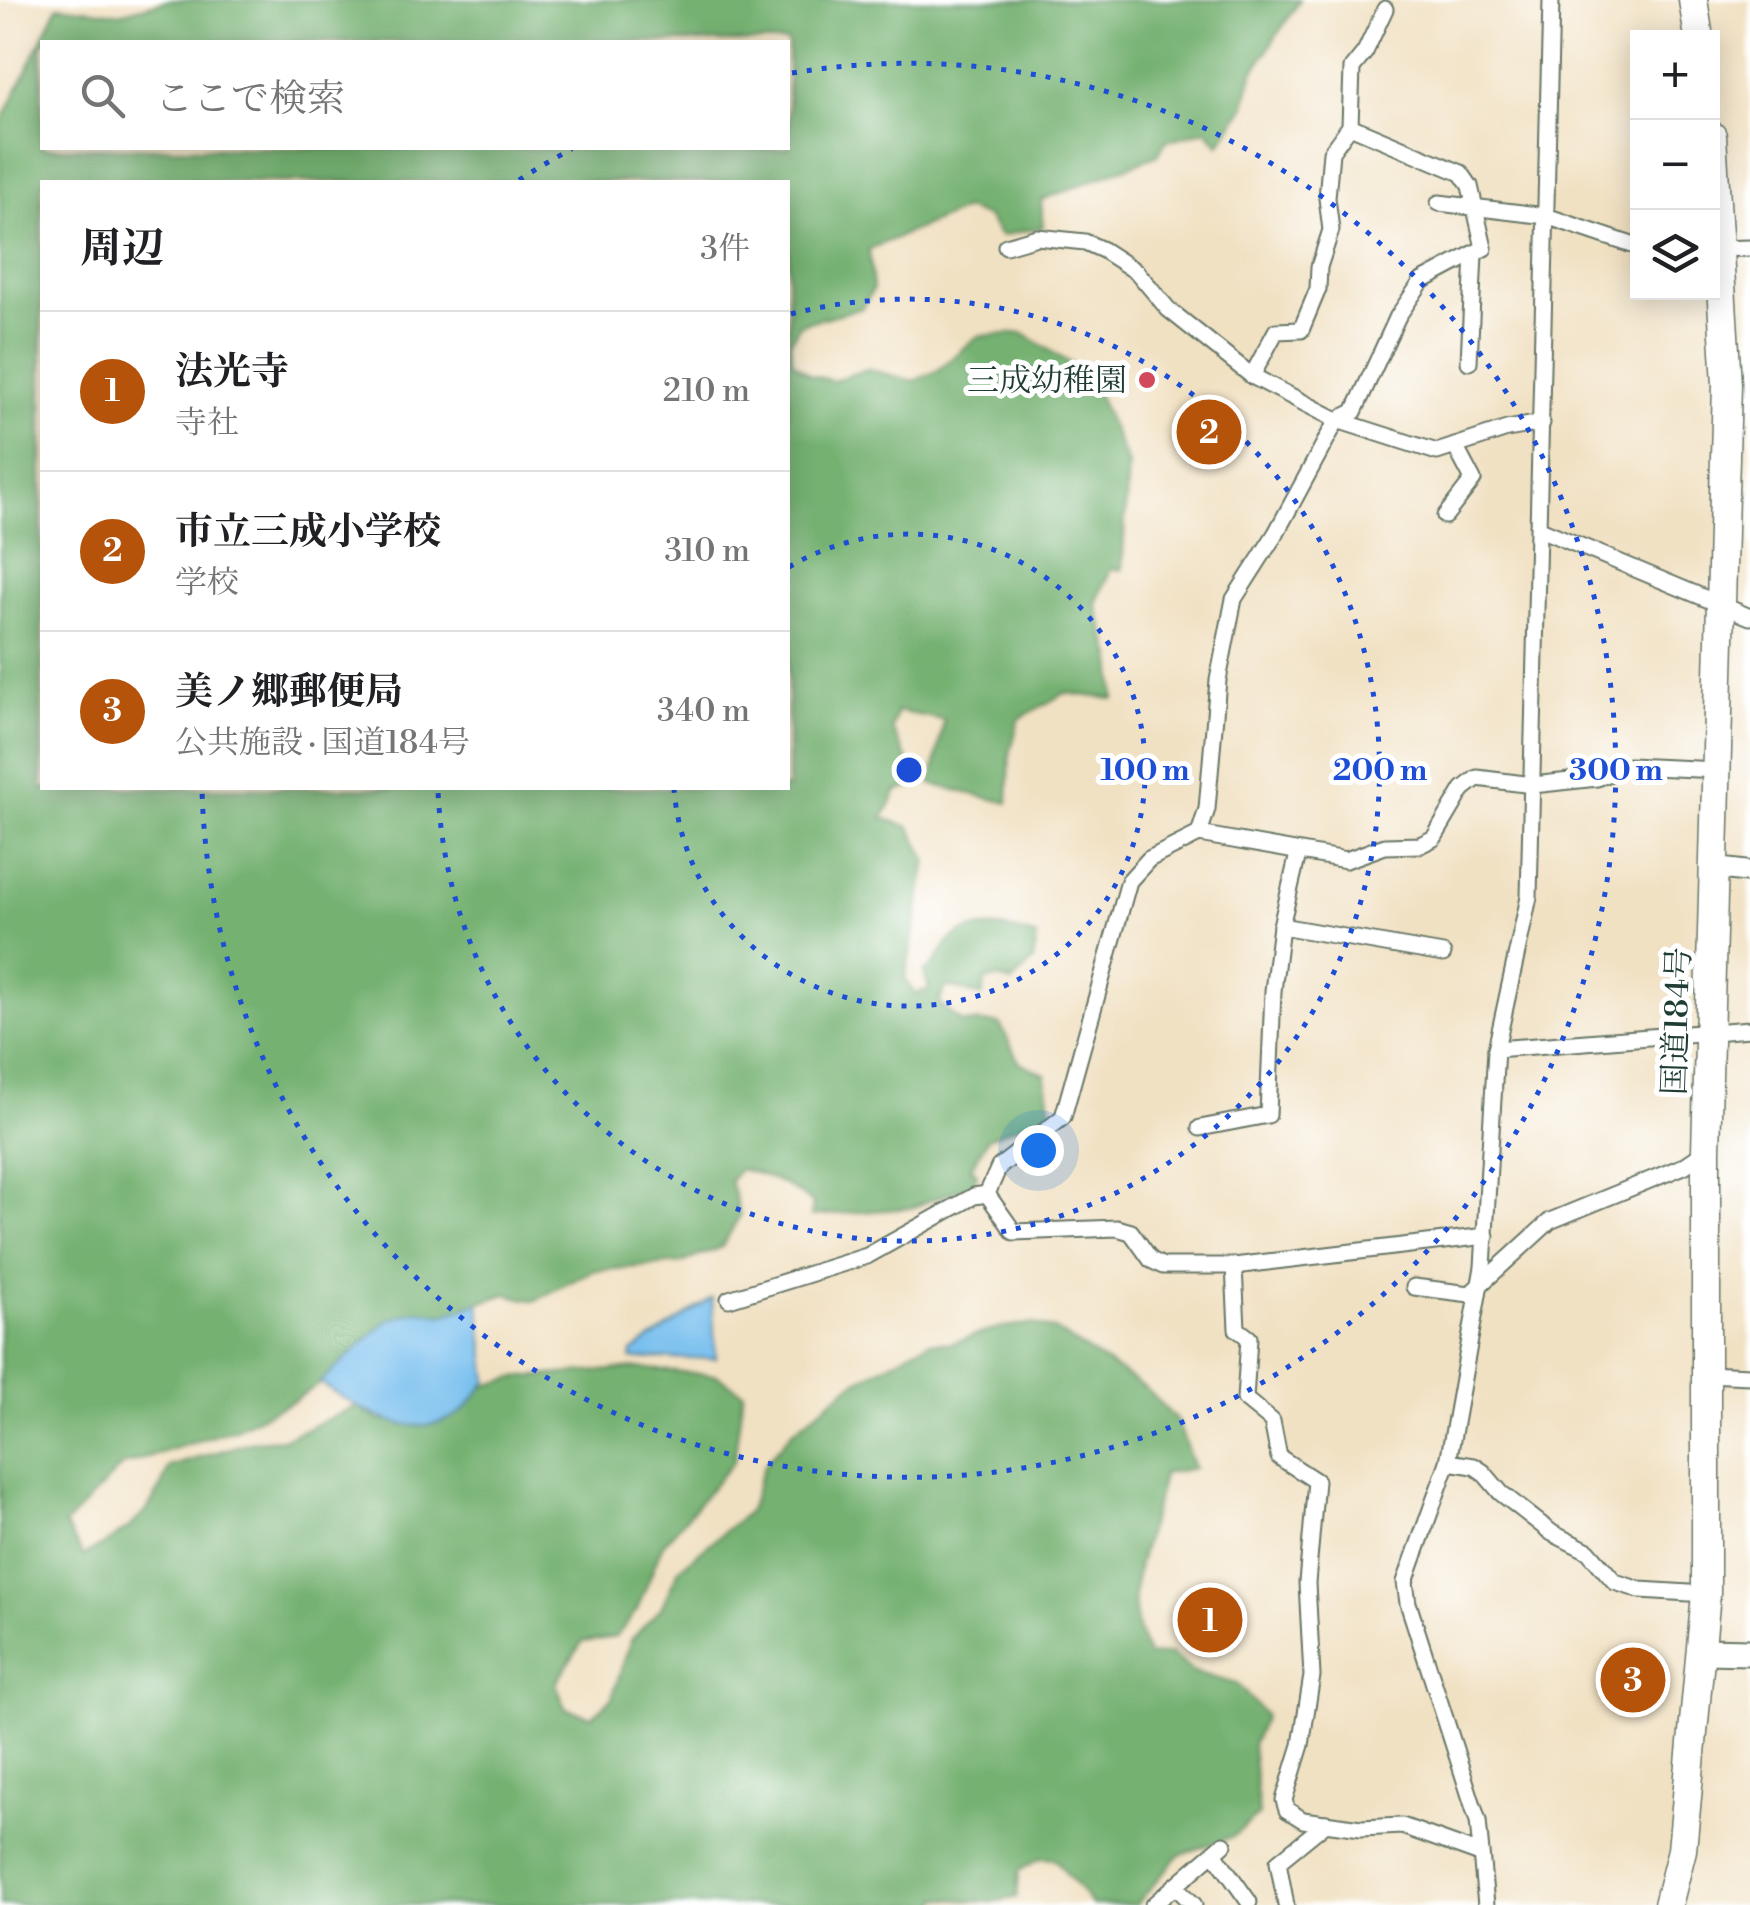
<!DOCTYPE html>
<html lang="ja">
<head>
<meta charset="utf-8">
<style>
  :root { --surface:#fff; --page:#f2f2f2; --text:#202124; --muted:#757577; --line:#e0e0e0; --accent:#b45309 }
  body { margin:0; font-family:"Libre Bodoni","Noto Serif JP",serif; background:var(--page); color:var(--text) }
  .controls { position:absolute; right:30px; top:30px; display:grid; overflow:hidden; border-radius:0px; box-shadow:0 5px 25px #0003 }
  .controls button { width:90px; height:90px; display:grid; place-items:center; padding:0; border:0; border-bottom:2px solid var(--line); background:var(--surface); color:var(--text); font:50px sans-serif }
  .you { position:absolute; left:1038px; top:1150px; width:35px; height:35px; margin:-25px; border:8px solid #fff; border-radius:50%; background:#1a73e8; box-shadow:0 0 0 15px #1a73e833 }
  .badge { display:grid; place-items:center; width:65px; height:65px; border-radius:50%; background:var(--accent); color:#fff; font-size:32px; font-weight:700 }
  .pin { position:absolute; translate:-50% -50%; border:5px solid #fff; box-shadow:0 2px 10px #0006 }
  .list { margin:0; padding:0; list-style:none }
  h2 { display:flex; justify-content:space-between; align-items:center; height:130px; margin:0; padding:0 40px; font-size:42px }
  h2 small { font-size:32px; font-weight:400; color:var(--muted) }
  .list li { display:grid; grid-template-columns:65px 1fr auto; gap:30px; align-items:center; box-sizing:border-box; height:160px; padding:0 40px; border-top:2px solid var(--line) }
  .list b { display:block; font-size:38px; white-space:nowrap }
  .list p { margin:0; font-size:32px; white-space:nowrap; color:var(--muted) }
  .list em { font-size:32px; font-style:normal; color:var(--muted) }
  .icon { flex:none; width:55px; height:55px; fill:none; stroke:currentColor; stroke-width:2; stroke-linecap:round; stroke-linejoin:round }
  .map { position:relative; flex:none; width:1750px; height:1905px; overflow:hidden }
  .search { position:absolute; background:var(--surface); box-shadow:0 5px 25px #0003; left:40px; top:40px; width:750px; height:110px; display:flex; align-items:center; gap:25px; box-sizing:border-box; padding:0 35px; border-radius:0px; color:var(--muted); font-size:38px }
  .panel { position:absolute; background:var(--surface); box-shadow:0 5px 25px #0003; left:40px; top:180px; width:750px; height:610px; border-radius:0px }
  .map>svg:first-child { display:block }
  .forest { fill:#75b171; stroke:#4a7752; stroke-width:2.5; fill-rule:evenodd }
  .water { fill:#76beee; stroke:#4a7e91; stroke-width:2.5 }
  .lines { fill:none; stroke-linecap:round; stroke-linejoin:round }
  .minor-casing { stroke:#687666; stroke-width:19 }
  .tertiary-casing { stroke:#687666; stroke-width:24 }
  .primary-casing { stroke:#687666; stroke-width:29 }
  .trunk-casing { stroke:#687666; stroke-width:31 }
  .minor { stroke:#fff; stroke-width:15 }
  .tertiary { stroke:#fff; stroke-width:20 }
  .primary { stroke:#fff; stroke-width:25 }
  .trunk { stroke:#fff; stroke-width:28 }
  .ring { fill:none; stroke:#1d4ed8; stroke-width:5; stroke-dasharray:5 10 }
  .poi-dot { fill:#d1495b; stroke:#fff; stroke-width:4 }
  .labels { text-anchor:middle; stroke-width:10; stroke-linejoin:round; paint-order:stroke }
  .poi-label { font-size:32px; fill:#1f3d34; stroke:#fff; text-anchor:end }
  .street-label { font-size:32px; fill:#1f3d34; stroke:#fff }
  .centre { fill:#1d4ed8; stroke:#fff; stroke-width:5 }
  .ring-label { font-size:30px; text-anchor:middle; font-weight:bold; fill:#1d4ed8; stroke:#fff; stroke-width:10; stroke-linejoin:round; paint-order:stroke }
</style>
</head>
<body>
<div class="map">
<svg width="1750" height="1905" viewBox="0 0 1750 1905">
  <rect width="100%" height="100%" fill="#fff"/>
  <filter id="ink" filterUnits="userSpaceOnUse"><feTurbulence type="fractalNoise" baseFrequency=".01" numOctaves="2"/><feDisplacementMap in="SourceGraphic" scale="20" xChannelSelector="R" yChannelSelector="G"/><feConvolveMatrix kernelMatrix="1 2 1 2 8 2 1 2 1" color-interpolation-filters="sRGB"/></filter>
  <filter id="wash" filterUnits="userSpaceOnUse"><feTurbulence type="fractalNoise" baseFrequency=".0048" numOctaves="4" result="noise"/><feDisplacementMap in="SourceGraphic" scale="40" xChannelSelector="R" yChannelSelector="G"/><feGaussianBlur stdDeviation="2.25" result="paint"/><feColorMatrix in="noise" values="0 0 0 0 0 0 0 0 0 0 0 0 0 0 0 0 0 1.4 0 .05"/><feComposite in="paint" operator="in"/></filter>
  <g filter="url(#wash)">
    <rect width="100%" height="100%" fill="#f1e1c3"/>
    <path class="forest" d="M169,0h1131l-47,72 -8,33 -26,40 -12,-15 -41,11 -8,14 -117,45 2,27 -43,9 -13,-19 -22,-8 -96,40 4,40 -11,19 -62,16 -10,19 3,19 17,13 23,6 34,-12 47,12 23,-10 41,-35 44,-3 67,42 39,90 -6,105 -11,-2 -15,35 16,54 3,42 -50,-6 -46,26 -9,35 -2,49 -77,-19 13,-64 -47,-9 -5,18 28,56 -23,6 -14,27 27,9 17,33 -22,120 10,14 14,-5 -5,-17c15,-9 15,-20 26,-31 21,-21 63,-13 87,-4l-4,24 -22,22 -12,-5 -13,2 -4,16 -36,-10 -7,17 22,19 39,2 19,38 26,12 6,38 -63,26 -17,29 6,7 -4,10 -62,24 -100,8 2,-13c-23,-17 -46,-29 -74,-34l-9,12 10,34 -18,32 -41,16 -89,8 -58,30 -28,-7 -63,21 -25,-4 -30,9 -68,63 -25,17 -60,29 -112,36 -58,60 18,31c45,-25 68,-38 86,-89l84,-26 30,-2 74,-33 23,15 81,-9 21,-25 31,-9 124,-10 79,7 27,17 -9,69 -72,85 -25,64 -21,27 -34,5 -26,41 9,25 27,9 20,-19 19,-58 30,-32 18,-39 70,-58 15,-46 28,-33 58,-47 79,-43 22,1 52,-16 29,-3 23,6 90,58 32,33 17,47 -31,6c-12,67 -48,116 -15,182l22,-2 24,18 43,12 28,31 -13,30 7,70 -27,22 -53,18 -43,50h-44l-37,-46 -14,-1 -22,13 -2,26c-29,8 -48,4 -77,1l-3,7h-937v-1780l58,-119 61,7zM42,42h746v106h-746zM42,182h746v606h-746z"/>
    <g class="water">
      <polygon points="712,1298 716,1358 631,1359 632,1352"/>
      <path d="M479,1303l9,78c-9,9 -17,24 -27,31 -49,34 -99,-3 -141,-29l68,-63 30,-9 25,4z"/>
    </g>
  </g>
  <g filter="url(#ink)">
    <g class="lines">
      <g class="minor-casing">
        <g id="minor">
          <polyline points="1439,203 1546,216 1638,247"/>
          <polyline points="1006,246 1037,237 1085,242 1103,250 1137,272 1168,309 1252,376 1337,420 1437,452 1507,429 1542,423"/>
          <polyline points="1714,249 1750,248"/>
          <polyline points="1469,362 1474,254"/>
          <polyline points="1252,376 1276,331 1301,330 1318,289 1319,267 1331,230 1327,198 1331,152 1350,126 1352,68 1365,52 1385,9"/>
          <polyline points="1445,516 1473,480 1455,446"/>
          <polyline points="1540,529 1750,617"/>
          <polyline points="1199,834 1346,860 1385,846 1420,845 1434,838 1463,789 1477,778 1533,785 1597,778 1629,766 1719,770"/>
          <polyline points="1281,926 1443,954"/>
          <polyline points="1496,1049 1750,1029"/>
          <polyline points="1200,1128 1268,1115 1273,991 1281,926 1298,854"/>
          <polyline points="987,1194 999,1167 1063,1117 1129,881 1149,859 1199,834 1207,809 1218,680 1234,599 1276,533 1337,420 1354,412 1398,316 1422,281 1484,248 1470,186 1461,173 1350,126"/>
          <polyline points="1234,1266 1237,1329 1249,1338 1245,1399 1272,1421 1279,1457 1316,1481 1307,1583 1312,1676 1301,1745 1284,1800 1287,1810 1303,1820 1361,1828 1402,1826 1480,1854"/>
          <polyline points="1414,1287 1470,1294 1550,1221 1684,1166 1706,1151"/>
          <polyline points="729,1299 867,1256 974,1196 987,1194 1014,1232 1117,1228 1131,1232 1151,1260 1163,1266 1234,1266 1486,1236"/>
          <polyline points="1706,1374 1750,1376"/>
          <polyline points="1448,1462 1474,1466 1483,1472 1501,1493 1552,1533 1588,1551 1615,1582 1640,1590 1706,1594"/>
          <polyline points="1214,1853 1249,1902"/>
          <polyline points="1175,1886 1194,1905"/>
          <polyline points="1153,1905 1224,1844"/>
          <polyline points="1286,1905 1278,1862 1326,1823"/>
          <polyline points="1486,1905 1478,1821 1408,1603 1405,1582 1448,1462 1483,1267 1496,1049 1529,897 1551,0"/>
        </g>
      </g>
      <g class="tertiary-casing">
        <polyline id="tertiary" points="1716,868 1750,872"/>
      </g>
      <g class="primary-casing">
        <polyline id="primary" points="1704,1651 1750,1652"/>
      </g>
      <g class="trunk-casing">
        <g id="trunk">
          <polyline points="1693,0 1699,38"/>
          <polyline points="1668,1905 1682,1850 1706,1594 1706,1151 1727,384 1712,136"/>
        </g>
      </g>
      <use href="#minor" class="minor"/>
      <use href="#tertiary" class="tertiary"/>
      <use href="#primary" class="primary"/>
      <use href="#trunk" class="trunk"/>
    </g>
  </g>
  <g class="ring">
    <path d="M789 567A236 236 0 1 1 674 789"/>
    <path d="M791 314A471 471 0 1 1 438 791"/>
    <path d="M519 180A707 707 0 0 1 572 149M792 73A707 707 0 1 1 202 789"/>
  </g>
  <circle class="poi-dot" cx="1147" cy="380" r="10"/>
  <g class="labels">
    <g class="poi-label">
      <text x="1127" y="391">三成幼稚園</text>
    </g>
    <g class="street-label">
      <text transform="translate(1676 1021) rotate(-88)" y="11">国道184号</text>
    </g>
  </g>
  <circle cx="909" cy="770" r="15" class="centre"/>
  <g class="ring-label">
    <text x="1145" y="780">100 m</text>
    <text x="1380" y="780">200 m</text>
    <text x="1616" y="780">300 m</text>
  </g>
</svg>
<div class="controls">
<button>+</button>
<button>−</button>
<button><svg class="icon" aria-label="layers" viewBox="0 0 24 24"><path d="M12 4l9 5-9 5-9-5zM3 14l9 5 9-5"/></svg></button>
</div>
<div class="you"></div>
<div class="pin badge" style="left:1210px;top:1620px">1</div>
<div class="pin badge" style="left:1209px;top:432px">2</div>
<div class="pin badge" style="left:1633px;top:1680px">3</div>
<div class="search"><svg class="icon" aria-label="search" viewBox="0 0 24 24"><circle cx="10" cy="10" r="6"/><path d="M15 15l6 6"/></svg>ここで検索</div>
<section class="panel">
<h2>周辺<small>3件</small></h2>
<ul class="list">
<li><span class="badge">1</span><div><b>法光寺</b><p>寺社</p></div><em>210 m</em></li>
<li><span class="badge">2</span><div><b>市立三成小学校</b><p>学校</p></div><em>310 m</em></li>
<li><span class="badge">3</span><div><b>美ノ郷郵便局</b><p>公共施設 · 国道184号</p></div><em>340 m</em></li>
</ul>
</section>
</div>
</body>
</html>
